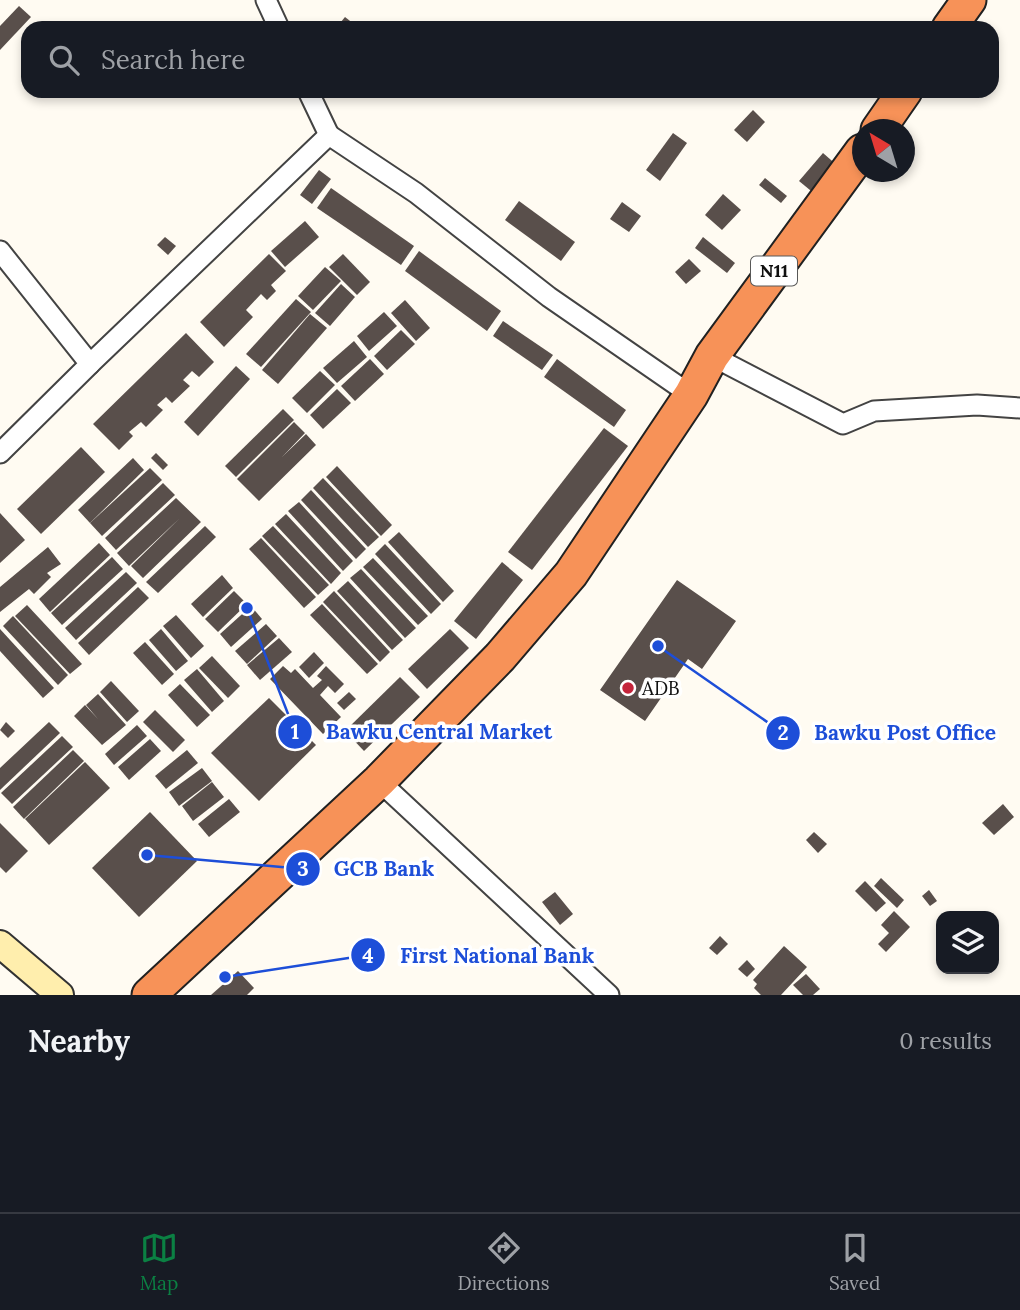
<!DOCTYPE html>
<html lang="en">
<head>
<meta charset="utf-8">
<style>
  :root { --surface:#171b24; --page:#242831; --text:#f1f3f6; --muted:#9ea1a6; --line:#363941; --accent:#0b8043 }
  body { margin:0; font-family:Lora,serif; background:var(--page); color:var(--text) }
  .controls { position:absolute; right:21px; bottom:21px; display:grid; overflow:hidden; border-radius:14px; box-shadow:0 4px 10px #0003 }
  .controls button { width:63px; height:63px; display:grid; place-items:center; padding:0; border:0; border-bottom:2px solid var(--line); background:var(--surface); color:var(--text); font:35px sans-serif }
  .compass { position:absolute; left:852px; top:119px; width:63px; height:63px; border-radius:50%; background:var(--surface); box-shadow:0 4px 10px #0003; rotate:322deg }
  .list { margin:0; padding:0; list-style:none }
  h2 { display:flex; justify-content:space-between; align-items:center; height:91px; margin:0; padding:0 28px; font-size:30px }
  h2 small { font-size:23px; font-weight:400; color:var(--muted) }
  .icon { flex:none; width:38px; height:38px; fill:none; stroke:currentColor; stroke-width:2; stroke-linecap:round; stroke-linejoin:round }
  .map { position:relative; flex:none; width:1020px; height:995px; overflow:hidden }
  .search { position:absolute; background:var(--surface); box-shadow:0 4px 10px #0003; left:21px; right:21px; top:21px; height:77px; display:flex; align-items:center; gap:18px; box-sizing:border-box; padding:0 24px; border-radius:21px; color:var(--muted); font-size:26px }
  .sheet { height:217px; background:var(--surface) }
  nav { display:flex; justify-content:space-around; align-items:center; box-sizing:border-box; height:98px; border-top:2px solid var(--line); background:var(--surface); font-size:19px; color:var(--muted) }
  nav a { display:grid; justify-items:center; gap:4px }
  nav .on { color:var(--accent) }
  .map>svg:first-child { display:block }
  .building { fill:#594f4b }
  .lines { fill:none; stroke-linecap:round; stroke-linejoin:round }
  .street-casing { stroke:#434343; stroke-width:23 }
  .secondary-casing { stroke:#323232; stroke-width:30 }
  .highway-casing { stroke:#212121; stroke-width:37 }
  .street { stroke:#fff; stroke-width:19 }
  .secondary { stroke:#ffeead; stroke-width:26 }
  .highway { stroke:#f79258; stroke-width:33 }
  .poi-dot { fill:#c4243a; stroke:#fff; stroke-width:2.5 }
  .labels { text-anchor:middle; stroke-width:7; stroke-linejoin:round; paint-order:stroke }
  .shield { fill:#fff; stroke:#585858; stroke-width:2 }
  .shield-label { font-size:18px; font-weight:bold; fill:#101010 }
  .poi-label { font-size:19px; fill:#101010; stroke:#fff; text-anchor:start }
  .leader { fill:none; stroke:#1d4ed8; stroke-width:2.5 }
  .callout-dot { fill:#1d4ed8; stroke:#fff; stroke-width:2.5 }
  .mark-label { font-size:21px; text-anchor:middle; font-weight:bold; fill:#fff }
  .callout-label { font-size:21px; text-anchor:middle; font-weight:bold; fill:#1d4ed8; stroke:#fff; stroke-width:7; stroke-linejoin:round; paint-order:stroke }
</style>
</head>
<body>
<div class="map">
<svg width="1020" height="995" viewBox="0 0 1020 995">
  <rect width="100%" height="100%" fill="#fffbf2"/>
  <g class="building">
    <polygon points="19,6 31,17 0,50 0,26"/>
    <polygon points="345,17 359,28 336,28"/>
    <polygon points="753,110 765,122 747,142 734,130"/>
    <polygon points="673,133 687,143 660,181 646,170"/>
    <polygon points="823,153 839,167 816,195 799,181"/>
    <polygon points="319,170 331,179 312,204 300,195"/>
    <polygon points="765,178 787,196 781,203 759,185"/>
    <polygon points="331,188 414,246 401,265 317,208"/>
    <polygon points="723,194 741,210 722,230 705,215"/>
    <polygon points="519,201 575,242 561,261 505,220"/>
    <polygon points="622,202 641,216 629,232 610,219"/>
    <polygon points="305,221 319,237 285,267 271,251"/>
    <polygon points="165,237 176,246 168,255 157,245"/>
    <polygon points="703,237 735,263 727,273 695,248"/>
    <polygon points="419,251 501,311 487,331 405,271"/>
    <polygon points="269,254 286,271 271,285 276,291 267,300 261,294 246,310 253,317 224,347 200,322"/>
    <polygon points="343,254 370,282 357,295 329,267"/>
    <polygon points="689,259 701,271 686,284 675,272"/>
    <polygon points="325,267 341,281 313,310 298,296"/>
    <polygon points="341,284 355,297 330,326 315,313"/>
    <polygon points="296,299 311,312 261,367 246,354"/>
    <polygon points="405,300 430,328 416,341 391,313"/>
    <polygon points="384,312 397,326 369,351 357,336"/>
    <polygon points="310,314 327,328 278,384 262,370"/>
    <polygon points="503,321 553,355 542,370 493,336"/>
    <polygon points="401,330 415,344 387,370 374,356"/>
    <polygon points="186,333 214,362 199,377 192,371 183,380 190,386 172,403 166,397 157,405 163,410 146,427 141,422 129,432 133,436 119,450 93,424"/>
    <polygon points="354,341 367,357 337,383 323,368"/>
    <polygon points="370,359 384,374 355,401 341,386"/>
    <polygon points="557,359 626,410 614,427 544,377"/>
    <polygon points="236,366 250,379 198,436 184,422"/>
    <polygon points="320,371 335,385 307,413 292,398"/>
    <polygon points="337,389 351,403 323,429 310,415"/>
    <polygon points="283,409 294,420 236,477 225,466"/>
    <polygon points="294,422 305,433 282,457 306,434 316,445 259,501 237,479"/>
    <polygon points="604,428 628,446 532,570 508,552"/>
    <polygon points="81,447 105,472 41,534 17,509"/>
    <polygon points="156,453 168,465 163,470 151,458"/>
    <polygon points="133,458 144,470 90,523 78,510"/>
    <polygon points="337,466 392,525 381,536 326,477"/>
    <polygon points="150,468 162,480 102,536 90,523"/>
    <polygon points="323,478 379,537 368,547 313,488"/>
    <polygon points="163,483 175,495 116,550 105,538"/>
    <polygon points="311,490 366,549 356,559 301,500"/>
    <polygon points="176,498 201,522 143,578 131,566 180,518 129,566 117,553"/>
    <polygon points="299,502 353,561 343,571 288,511"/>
    <polygon points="0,513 25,540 0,563"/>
    <polygon points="286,514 341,573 331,584 275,524"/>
    <polygon points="205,526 216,537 158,593 146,582"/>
    <polygon points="273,526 329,585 318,595 262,536"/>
    <polygon points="399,532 454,591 443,602 388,542"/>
    <polygon points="261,538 316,597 304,608 249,549"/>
    <polygon points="99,543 110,555 50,612 39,599"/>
    <polygon points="385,544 441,604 431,614 375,554"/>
    <polygon points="48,547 61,564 47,573 51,577 34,594 29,589 0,612 0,587"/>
    <polygon points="112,557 123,569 62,625 51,613"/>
    <polygon points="373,558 428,616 418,625 363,567"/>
    <polygon points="502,562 523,580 476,639 454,621"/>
    <polygon points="361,569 416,628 405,638 350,578"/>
    <polygon points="126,572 137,583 76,640 65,628"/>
    <polygon points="222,575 233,588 203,617 191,604"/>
    <polygon points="677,580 736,621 702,669 688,659 645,721 600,690"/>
    <polygon points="348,581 403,640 392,650 337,591"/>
    <polygon points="138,587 149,598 89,655 78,643"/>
    <polygon points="234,591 247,604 218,632 205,619"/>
    <polygon points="334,591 390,652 380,662 323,602"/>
    <polygon points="322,604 378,664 367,674 310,615"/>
    <polygon points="27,605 82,664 70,674 15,616"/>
    <polygon points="251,606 262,619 231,647 220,634"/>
    <polygon points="176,615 204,646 191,658 163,626"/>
    <polygon points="13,616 68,675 58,685 3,626"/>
    <polygon points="266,624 277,636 247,664 235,651"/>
    <polygon points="0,629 54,688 43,698 0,651"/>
    <polygon points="161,629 188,661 176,671 149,640"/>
    <polygon points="450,629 469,648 427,689 408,669"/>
    <polygon points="279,638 292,652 260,680 247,665"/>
    <polygon points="145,642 174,674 162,685 133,653"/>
    <polygon points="314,652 324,663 309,678 299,667"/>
    <polygon points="212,656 240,686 228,698 199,668"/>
    <polygon points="283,666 291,673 295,669 313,688 322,680 317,676 326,666 344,684 335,693 328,686 320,695 341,717 323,734 270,679"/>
    <polygon points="197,669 224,701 212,712 184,680"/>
    <polygon points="400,677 420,697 364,751 345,731"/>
    <polygon points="111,681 139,711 127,722 100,692"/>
    <polygon points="180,684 210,715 197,727 168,695"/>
    <polygon points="349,692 356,699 344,710 337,703"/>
    <polygon points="98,694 126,725 102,745 74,716 85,705 98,719 86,705"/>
    <polygon points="269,698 316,745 259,801 211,753"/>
    <polygon points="155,710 185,740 173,752 143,722"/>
    <polygon points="6,722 15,731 8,738 0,730"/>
    <polygon points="49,722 60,733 0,790 0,768"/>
    <polygon points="137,725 147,736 114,765 105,754"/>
    <polygon points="62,736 73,747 12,804 1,793"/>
    <polygon points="150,739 161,751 129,780 118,767"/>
    <polygon points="73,750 84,761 24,819 13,807"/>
    <polygon points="187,750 198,763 166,789 155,776"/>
    <polygon points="85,762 110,788 49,845 25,819"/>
    <polygon points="202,768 212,781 179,806 169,792"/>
    <polygon points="212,782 224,797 193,821 182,806"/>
    <polygon points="229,799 240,812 209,837 198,824"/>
    <polygon points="1003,804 1014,817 994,835 982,823"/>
    <polygon points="150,812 197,861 139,917 92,868"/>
    <polygon points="0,823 28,851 6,873 0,867"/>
    <polygon points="814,832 827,844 818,853 806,840"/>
    <polygon points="881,878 904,900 897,908 874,886"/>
    <polygon points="865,881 886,903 876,912 855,891"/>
    <polygon points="929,890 937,901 930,906 922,896"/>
    <polygon points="555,892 573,914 560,925 542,902"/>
    <polygon points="894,911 910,927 886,952 878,944 889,933 881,925"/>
    <polygon points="720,936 728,944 717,955 709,948"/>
    <polygon points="784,946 807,967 781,995 761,995 754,988 757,984 753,980"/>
    <polygon points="747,960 755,969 747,977 738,969"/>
    <polygon points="238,971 254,988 247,995 211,995"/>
    <polygon points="806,974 820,989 813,995 803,995 793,985"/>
  </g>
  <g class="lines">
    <g class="street-casing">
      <g id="street">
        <polyline points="266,0 279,28"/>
        <polyline points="308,91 329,135"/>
        <polyline points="0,251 90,364 0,453"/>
        <polyline points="712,356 843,424 874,411 977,405 1020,408"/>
        <polyline points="90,364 329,135 416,193 549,297 691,395"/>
        <polyline points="379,781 609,995"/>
      </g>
    </g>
    <g class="secondary-casing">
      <polyline id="secondary" points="0,944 60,995"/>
    </g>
    <g class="highway-casing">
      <g id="highway">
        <polyline points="949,28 969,0"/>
        <polyline points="878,130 905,91"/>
        <polyline points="149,995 379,781 500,657 571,574 691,395 712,356 862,151"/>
      </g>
    </g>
    <use href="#street" class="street"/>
    <use href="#secondary" class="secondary"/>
    <use href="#highway" class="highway"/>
  </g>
  <circle class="poi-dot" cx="628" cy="688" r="7"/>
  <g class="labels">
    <rect class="shield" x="751" y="256.5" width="46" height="29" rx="5"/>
    <g class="shield-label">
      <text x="774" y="277">N11</text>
    </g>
    <g class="poi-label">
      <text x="642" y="695">ADB</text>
    </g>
  </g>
  <path class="leader" d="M247 608L295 732M658 646L783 733M147 855L303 869M225 977L368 955"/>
  <g class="callout-dot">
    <circle cx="247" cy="608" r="7"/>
    <circle cx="658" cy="646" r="7"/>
    <circle cx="147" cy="855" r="7"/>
    <circle cx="225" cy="977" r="7"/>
    <circle cx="295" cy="732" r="18"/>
    <circle cx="783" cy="733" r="18"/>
    <circle cx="303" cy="869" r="18"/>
    <circle cx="368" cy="955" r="18"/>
  </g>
  <g class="mark-label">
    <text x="295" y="739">1</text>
    <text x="783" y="740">2</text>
    <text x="303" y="876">3</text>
    <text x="368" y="963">4</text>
  </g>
  <g class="callout-label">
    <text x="439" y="739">Bawku Central Market</text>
    <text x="905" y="740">Bawku Post Office</text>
    <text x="384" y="876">GCB Bank</text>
    <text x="497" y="963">First National Bank</text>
  </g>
</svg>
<div class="controls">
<button><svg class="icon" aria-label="layers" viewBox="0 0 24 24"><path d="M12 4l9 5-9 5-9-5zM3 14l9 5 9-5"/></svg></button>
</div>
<svg class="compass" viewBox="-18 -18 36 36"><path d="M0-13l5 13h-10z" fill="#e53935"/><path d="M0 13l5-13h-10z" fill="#9ea1a6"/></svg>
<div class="search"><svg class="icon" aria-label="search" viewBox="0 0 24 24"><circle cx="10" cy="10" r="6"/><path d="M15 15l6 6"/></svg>Search here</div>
</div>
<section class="sheet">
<h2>Nearby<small>0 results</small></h2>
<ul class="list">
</ul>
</section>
<nav>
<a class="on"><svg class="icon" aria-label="map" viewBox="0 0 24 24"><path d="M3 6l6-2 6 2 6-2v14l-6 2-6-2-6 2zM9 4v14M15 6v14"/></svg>Map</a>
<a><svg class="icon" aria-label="directions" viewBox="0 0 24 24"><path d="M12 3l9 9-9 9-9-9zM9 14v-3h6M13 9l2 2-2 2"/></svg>Directions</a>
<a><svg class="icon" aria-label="saved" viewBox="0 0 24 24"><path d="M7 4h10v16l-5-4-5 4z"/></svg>Saved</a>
</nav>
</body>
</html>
